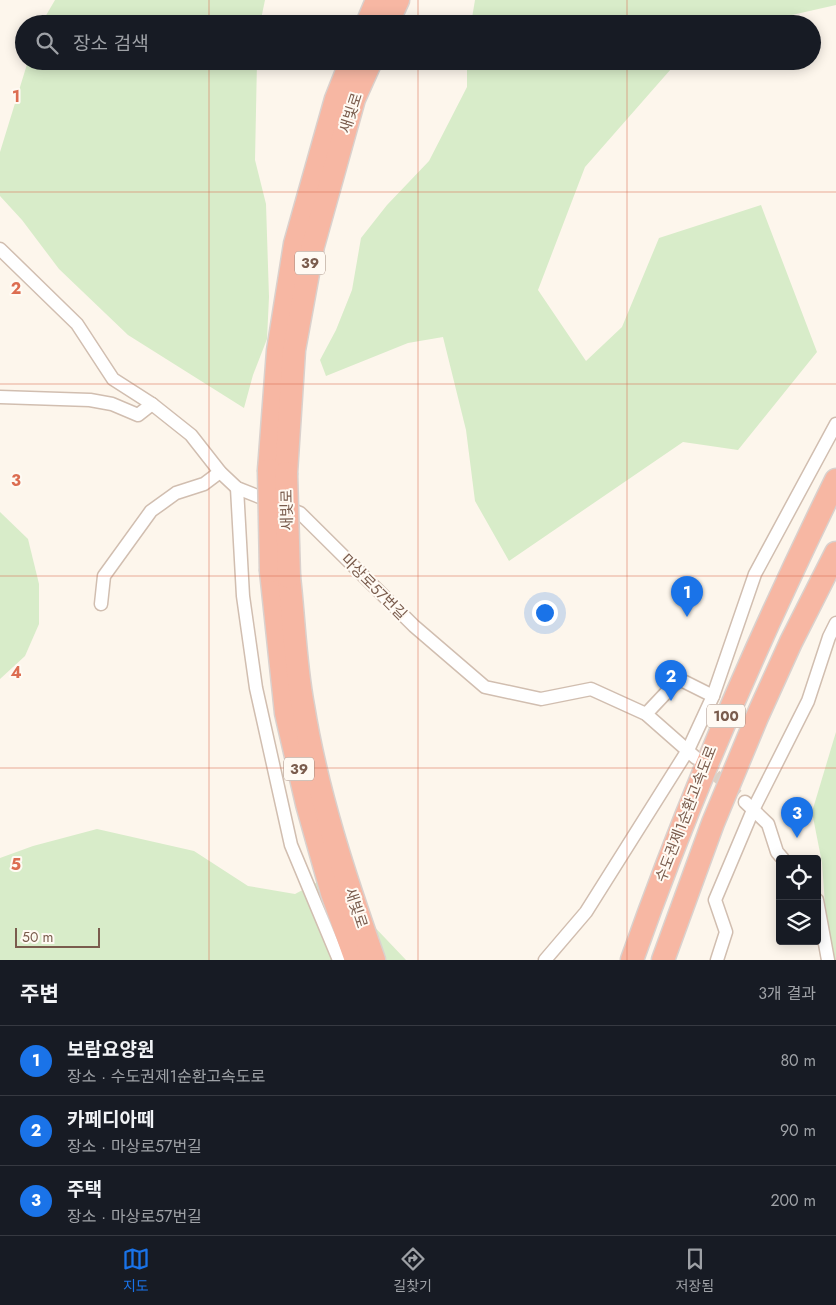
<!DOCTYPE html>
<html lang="ko">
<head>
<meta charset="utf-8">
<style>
  :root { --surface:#171b24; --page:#20242c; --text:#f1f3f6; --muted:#9ea1a6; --line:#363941; --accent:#1a73e8 }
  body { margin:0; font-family:Jost,"Noto Sans KR",sans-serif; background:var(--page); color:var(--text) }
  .controls { position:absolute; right:15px; bottom:15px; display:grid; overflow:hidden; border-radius:5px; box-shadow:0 2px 12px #0003 }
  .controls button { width:45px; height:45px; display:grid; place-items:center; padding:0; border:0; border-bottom:1px solid var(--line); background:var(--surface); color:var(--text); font:25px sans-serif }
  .scale { position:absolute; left:15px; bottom:12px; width:85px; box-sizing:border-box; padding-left:5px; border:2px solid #7a5c4d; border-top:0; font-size:14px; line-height:18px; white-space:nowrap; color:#7a5c4d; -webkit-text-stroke:4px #fffaf3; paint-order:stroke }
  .you { position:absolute; left:544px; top:612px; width:18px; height:18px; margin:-12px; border:4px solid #fff; border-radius:50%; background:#1a73e8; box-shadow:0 0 0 8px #1a73e833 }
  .badge { display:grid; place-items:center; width:32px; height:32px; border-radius:50%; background:var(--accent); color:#fff; font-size:16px; font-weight:700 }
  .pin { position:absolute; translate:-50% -41px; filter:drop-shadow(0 1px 2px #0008) }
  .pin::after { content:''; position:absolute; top:26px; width:18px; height:15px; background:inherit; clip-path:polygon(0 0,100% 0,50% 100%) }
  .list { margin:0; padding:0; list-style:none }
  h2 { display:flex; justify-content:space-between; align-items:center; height:65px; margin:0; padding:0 20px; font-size:21px }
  h2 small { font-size:16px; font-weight:400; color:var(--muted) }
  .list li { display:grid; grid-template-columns:32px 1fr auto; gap:15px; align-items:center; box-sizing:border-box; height:70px; padding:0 20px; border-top:1px solid var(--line) }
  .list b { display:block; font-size:19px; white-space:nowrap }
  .list p { margin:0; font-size:16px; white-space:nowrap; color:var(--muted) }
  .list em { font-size:16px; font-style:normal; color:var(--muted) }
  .icon { flex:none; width:28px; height:28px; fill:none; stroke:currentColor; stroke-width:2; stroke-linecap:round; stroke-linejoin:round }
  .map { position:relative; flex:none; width:836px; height:960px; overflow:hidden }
  .search { position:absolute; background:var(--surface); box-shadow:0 2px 12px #0003; left:15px; right:15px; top:15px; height:55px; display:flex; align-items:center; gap:12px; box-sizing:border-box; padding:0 18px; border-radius:28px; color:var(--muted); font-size:19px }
  .sheet { height:275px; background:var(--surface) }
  nav { display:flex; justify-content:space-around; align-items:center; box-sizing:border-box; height:70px; border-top:1px solid var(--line); background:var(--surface); font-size:14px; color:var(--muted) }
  nav a { display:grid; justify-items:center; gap:2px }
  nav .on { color:var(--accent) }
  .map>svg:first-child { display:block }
  .green { fill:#d8ecc9 }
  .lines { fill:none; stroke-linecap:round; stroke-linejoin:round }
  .street-tunnel { stroke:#dcd0c4; stroke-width:12; stroke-dasharray:12 6; stroke-linecap:butt }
  .street-casing { stroke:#d1beb0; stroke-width:15 }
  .highway-casing { stroke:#dad1cd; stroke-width:25 }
  .street { stroke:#fff; stroke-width:12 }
  .highway { stroke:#f7b7a3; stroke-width:22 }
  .highway-bridge-casing { stroke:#dad1cd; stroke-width:25; stroke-linecap:butt }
  .highway-bridge { stroke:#f7b7a3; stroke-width:22 }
  .grid { fill:none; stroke:#dc6d51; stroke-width:1; stroke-opacity:0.55 }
  .labels { text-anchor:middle; stroke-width:4; stroke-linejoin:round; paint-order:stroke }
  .shield { fill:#fffaf3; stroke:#a28b7f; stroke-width:1 }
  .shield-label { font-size:14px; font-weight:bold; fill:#7a5c4d }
  .street-label { font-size:15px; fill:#7a5c4d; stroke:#fffaf3 }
  .grid-label { font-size:16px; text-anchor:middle; font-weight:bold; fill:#dc6d51; stroke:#fffaf3; stroke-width:4; stroke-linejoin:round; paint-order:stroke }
</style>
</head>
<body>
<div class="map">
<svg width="836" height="960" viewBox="0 0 836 960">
  <rect width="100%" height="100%" fill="#fdf6ec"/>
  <g class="green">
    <polygon points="55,0 265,0 260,24 41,24"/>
    <polygon points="475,0 836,0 836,5 752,24 471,24"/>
    <polygon points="28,61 257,61 255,160 266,204 269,297 267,339 253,375 244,408 128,335 59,269 22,220 0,196 0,152"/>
    <polygon points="467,61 678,61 585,167 538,290 586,361 622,327 659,238 761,205 817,352 738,450 683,442 509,561 475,501 466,430 443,337 408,343 326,376 320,360 336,330 352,290 361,238 387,205 429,161 467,87"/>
    <polygon points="0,512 28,539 39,584 39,624 25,656 0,679"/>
    <polygon points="836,732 836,960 829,960 822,863 812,812"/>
    <polygon points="97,829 194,851 248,886 295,894 327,877 406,960 0,960 0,858 33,846"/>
  </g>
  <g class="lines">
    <polyline class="street-tunnel" points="702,763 745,802"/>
    <g class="street-casing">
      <g id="street">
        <polyline points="0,249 77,324 113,379 152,404 191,435 220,472 237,488 300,513 414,626 485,687 541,699 591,689 646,714 696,758"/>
        <polyline points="0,397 90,400 112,404 138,415 152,404"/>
        <polyline points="237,488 243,596 256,688 291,845 339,960"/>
        <polyline points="101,604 104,576 151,511 176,493 204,484 220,472"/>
        <polyline points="646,714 679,679 713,696"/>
        <polyline points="745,802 768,824 777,852 783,859"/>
        <polyline points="817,900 828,960"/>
        <polyline points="545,960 586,912 688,750 713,696 755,574 836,424"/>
        <polyline points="717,960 726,932 715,900 753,810 808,701 829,637 836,623"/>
      </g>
    </g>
    <g class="highway-casing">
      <g id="highway">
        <polyline points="367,24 377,0"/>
        <polyline points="387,24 398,0"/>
        <polyline points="269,470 278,351 295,244 336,99 351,61"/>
        <polyline points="286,473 294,350 313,246 354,99 371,61"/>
        <polyline points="271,571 286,713 307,804 332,893 356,960"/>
        <path d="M289,577c5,43 6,87 14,129 14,87 42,171 71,254"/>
        <path d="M632,960c58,-165 127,-323 204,-480"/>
        <polyline points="663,960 713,823 757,717 791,642 836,553"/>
      </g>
    </g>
    <use href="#street" class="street"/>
    <use href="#highway" class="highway"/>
    <g class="highway-bridge-casing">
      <g id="highway-bridge">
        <polyline points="269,470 271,571"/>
        <polyline points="286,473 289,577"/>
      </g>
    </g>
    <use href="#highway-bridge" class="highway-bridge"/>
  </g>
  <path class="grid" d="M209,0v24M418,0v24M627,0v24M209,61v899M418,61v899M627,61v899M0,192h836M0,384h836M0,576h836M0,768h836"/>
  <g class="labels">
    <g class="shield">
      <rect x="295" y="251.5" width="30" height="23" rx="4"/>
      <rect x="707" y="704.5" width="38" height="23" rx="4"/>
      <rect x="284" y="757.5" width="30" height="23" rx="4"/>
    </g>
    <g class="shield-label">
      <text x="310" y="268">39</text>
      <text x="726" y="721">100</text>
      <text x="299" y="774">39</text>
    </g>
    <g class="street-label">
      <text transform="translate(351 113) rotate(-72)" y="5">새빛로</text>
      <text transform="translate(287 510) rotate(-91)" y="5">새빛로</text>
      <text transform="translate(374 587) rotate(45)" y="5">마상로57번길</text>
      <text transform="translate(686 814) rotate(-69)" y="5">수도권제1순환고속도로</text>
      <text transform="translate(356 908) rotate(72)" y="5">새빛로</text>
    </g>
  </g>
  <g class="grid-label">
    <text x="16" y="102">1</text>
    <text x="16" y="294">2</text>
    <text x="16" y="486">3</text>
    <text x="16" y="678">4</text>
    <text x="16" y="870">5</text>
  </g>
</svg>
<div class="controls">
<button><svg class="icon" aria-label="locate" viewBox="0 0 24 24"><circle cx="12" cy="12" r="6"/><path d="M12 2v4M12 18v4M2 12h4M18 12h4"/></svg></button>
<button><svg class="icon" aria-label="layers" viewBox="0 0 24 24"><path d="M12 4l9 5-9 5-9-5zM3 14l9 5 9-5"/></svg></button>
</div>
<div class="scale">50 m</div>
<div class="you"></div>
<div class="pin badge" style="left:687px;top:617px">1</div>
<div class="pin badge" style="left:671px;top:701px">2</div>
<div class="pin badge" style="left:797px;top:838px">3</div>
<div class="search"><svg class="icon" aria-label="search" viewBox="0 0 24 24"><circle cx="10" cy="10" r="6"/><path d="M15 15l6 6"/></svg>장소 검색</div>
</div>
<section class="sheet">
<h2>주변<small>3개 결과</small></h2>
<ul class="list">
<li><span class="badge">1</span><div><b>보람요양원</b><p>장소 · 수도권제1순환고속도로</p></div><em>80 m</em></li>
<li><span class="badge">2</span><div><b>카페디아떼</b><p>장소 · 마상로57번길</p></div><em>90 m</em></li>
<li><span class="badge">3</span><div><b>주택</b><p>장소 · 마상로57번길</p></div><em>200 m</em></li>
</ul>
</section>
<nav>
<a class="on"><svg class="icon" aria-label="map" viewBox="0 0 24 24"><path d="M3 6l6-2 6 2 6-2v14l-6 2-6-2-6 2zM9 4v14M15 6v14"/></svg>지도</a>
<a><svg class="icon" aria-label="directions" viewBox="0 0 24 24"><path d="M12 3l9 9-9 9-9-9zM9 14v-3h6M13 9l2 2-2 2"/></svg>길찾기</a>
<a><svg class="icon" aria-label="saved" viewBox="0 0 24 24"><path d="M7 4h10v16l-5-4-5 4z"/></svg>저장됨</a>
</nav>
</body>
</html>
